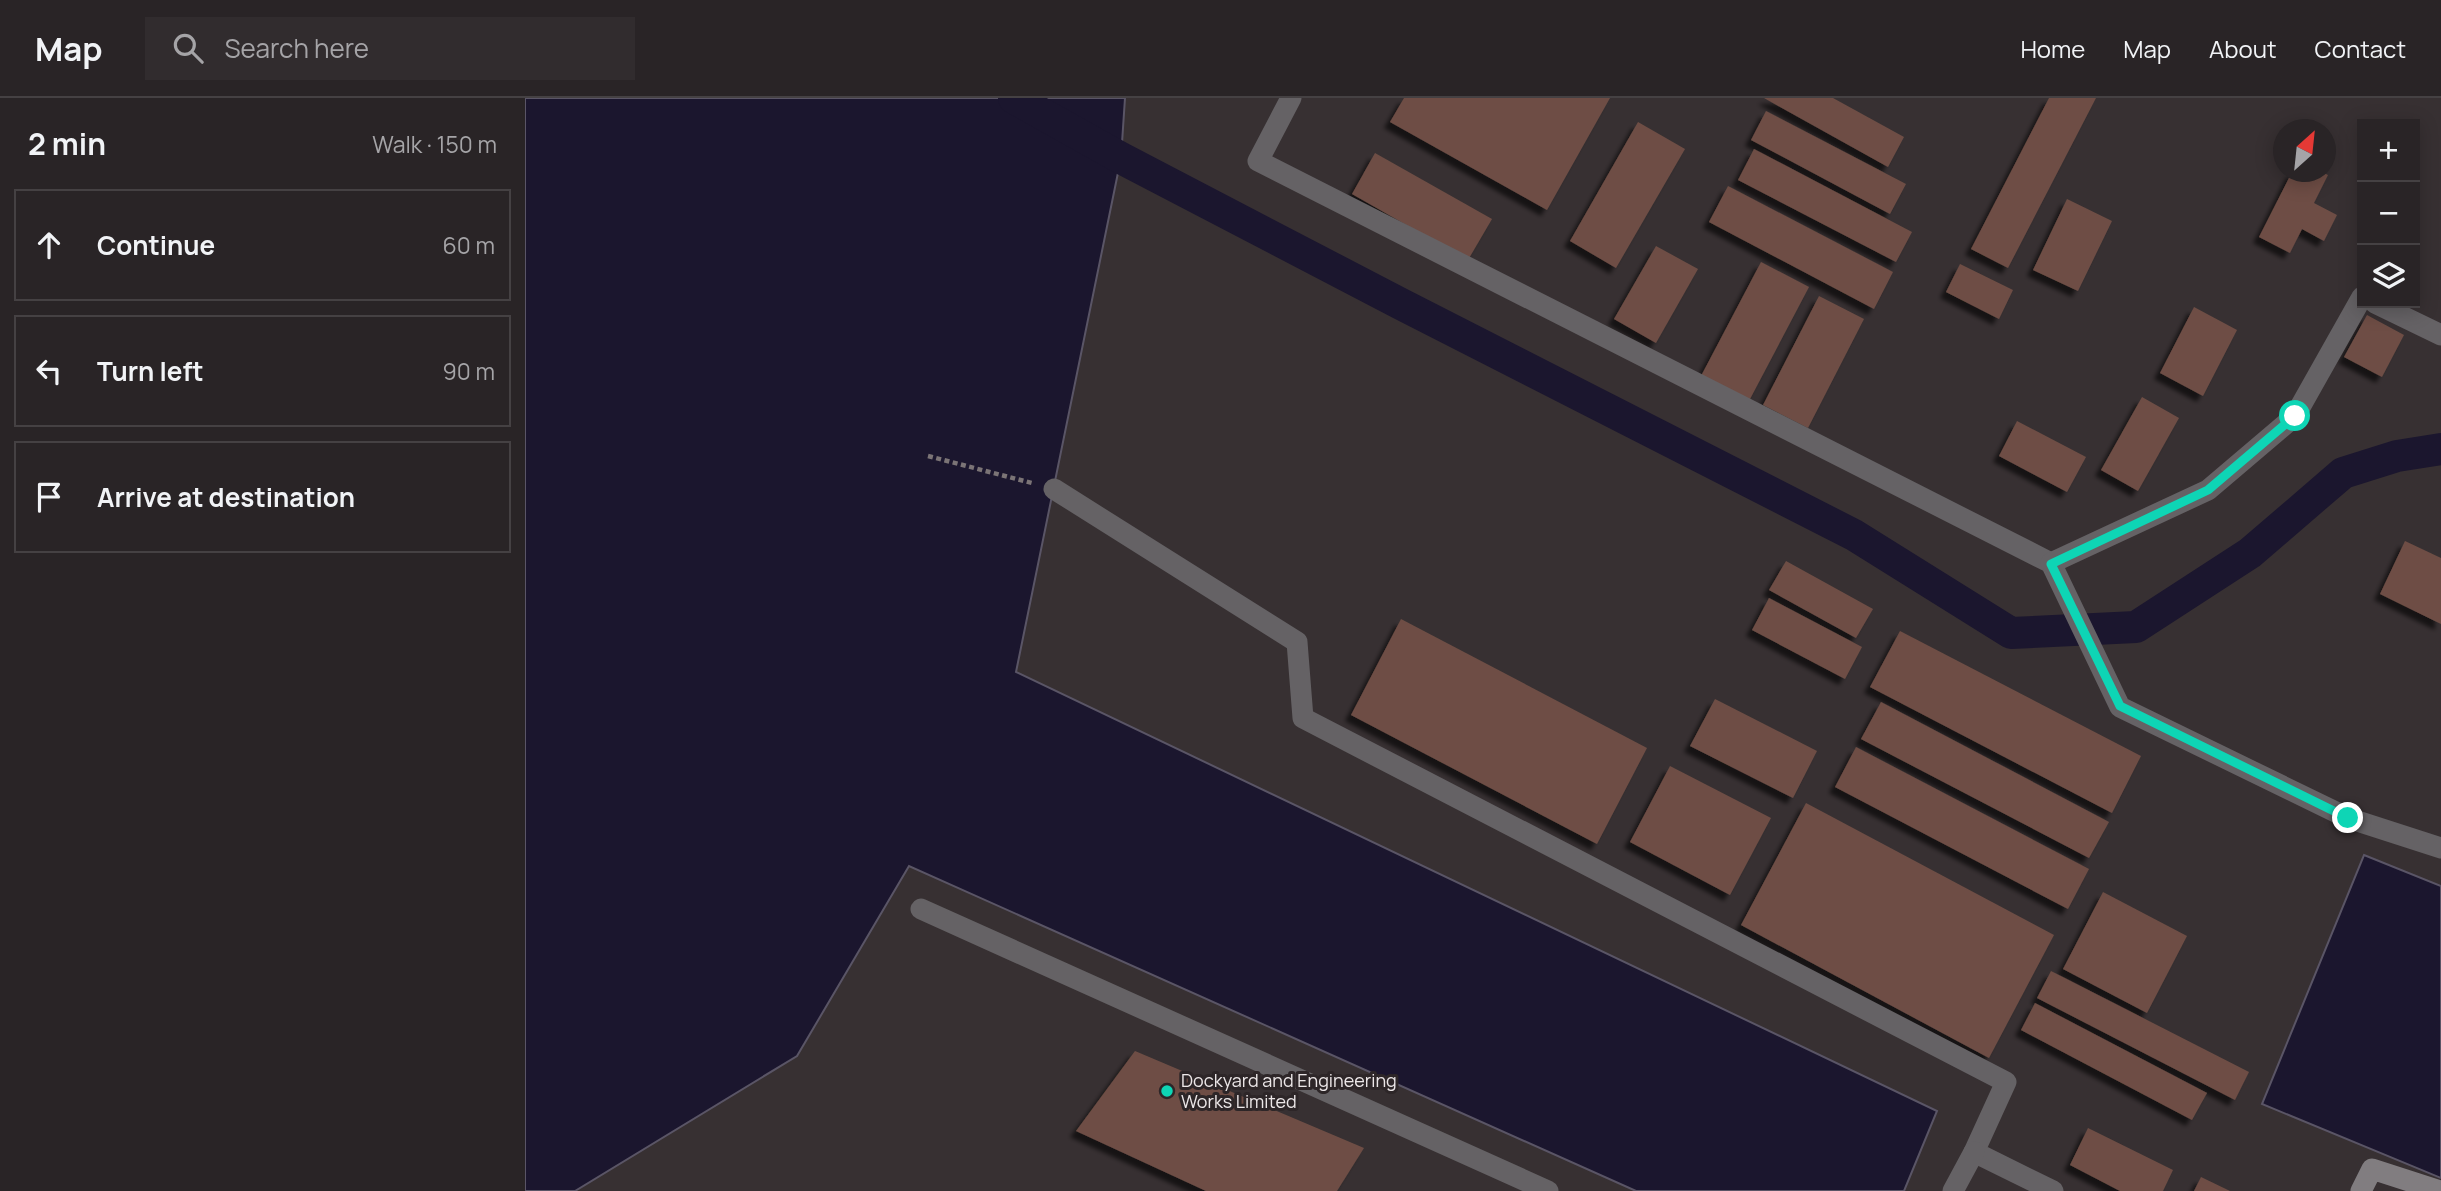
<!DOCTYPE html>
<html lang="en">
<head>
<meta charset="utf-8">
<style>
  :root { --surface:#292426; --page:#312c2e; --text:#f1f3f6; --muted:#a5a4a7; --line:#454143 }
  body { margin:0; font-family:Manrope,sans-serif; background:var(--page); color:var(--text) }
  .controls { position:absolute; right:21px; top:21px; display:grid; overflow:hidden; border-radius:0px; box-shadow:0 4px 18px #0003 }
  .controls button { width:63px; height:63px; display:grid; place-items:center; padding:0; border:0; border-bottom:2px solid var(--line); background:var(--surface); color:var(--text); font:35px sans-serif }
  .compass { position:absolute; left:1748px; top:21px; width:63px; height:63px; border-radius:50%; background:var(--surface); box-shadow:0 4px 18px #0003; rotate:27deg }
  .stop { position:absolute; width:21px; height:21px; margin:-16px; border:5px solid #0ed5b5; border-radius:50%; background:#fff }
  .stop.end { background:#0ed5b5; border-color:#fff; box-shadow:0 2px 7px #0008 }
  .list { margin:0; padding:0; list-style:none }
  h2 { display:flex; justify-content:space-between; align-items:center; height:91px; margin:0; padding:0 28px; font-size:30px }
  h2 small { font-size:23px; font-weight:400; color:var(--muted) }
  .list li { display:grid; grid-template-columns:46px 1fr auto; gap:21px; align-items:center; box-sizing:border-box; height:112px; margin:0 14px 14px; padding:0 14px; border:2px solid var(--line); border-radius:0px }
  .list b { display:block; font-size:26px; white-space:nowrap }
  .list em { font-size:23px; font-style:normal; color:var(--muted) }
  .icon { flex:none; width:38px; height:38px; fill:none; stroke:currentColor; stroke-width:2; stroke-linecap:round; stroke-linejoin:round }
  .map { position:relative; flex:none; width:1916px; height:1093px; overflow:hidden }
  header { display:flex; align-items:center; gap:42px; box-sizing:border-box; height:98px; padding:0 35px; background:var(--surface); border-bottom:2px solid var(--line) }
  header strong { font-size:33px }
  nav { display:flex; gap:38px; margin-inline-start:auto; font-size:24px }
  .search { width:490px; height:63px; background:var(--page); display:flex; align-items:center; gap:18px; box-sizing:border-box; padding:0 24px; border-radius:0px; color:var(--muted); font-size:26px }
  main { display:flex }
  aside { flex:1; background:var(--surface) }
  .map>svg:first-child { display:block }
  .water { fill:#1b162e; stroke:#5a5566; stroke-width:2 }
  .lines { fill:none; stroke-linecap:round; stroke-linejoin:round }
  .canal { stroke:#1b162e; stroke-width:32 }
  .building { fill:#6e4e45; filter:url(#shadow) }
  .path { stroke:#7b7476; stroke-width:4.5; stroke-dasharray:5 3.5; stroke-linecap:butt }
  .street { stroke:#656265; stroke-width:21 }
  .secondary { stroke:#817d80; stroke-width:21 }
  .route { stroke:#0ed5b5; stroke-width:9 }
  .poi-dot { fill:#0ed5b5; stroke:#2d2628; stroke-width:2.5 }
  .labels { text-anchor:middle; stroke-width:6; stroke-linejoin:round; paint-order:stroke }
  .poi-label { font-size:18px; fill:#ece7e8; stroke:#2d2628; text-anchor:start }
</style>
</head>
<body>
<header>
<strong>Map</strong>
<div class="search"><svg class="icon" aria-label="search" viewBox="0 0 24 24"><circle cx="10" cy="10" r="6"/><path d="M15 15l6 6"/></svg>Search here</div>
<nav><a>Home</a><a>Map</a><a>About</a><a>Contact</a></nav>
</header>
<main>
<aside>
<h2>2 min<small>Walk · 150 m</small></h2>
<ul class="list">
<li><svg class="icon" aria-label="ahead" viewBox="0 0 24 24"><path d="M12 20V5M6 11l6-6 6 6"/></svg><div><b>Continue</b></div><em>60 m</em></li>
<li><svg class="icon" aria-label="left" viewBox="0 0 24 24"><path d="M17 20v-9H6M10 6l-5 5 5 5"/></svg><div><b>Turn left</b></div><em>90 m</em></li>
<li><svg class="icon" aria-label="arrive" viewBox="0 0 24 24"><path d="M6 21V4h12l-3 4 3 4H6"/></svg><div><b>Arrive at destination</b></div></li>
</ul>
</aside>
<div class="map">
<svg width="1916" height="1093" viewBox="0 0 1916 1093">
  <defs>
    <filter id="shadow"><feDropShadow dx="-6" dy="6" stdDeviation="2" flood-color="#0009"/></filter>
  </defs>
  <rect width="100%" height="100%" fill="#373032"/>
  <g class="water">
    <polygon points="0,0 600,0 596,60 491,574 1412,1013 1379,1093 1111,1093 384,768 272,958 50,1093 0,1093"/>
    <polygon points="1839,757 1916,788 1916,1080 1737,1006"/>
  </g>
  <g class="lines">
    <polyline class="canal" points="489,0 596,60 876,206 1329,437 1486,535 1611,529 1725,455 1818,375 1872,358 1916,351"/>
  </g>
  <g class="building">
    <polygon points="879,0 1085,0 1022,112 865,24"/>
    <polygon points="1239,0 1308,0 1379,39 1363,69"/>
    <polygon points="1524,0 1571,0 1483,170 1446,151"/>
    <polygon points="1241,13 1381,86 1365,116 1226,42"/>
    <polygon points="1113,24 1160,51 1091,170 1045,143"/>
    <polygon points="1229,51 1387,134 1371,164 1213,82"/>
    <polygon points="850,55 967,121 943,162 827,96"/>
    <polygon points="1767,74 1797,74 1803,77 1789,105 1812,117 1799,143 1777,131 1765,155 1734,139"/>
    <polygon points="1203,88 1368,174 1349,211 1184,124"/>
    <polygon points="1542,101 1587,123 1553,193 1508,172"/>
    <polygon points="1131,148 1173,171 1131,245 1089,221"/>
    <polygon points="1236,164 1284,189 1224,303 1176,278"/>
    <polygon points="1435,166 1488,192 1474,221 1421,194"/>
    <polygon points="1294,198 1339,221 1283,330 1238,307"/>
    <polygon points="1669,209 1712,232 1678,298 1635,275"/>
    <polygon points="1842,217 1879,237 1857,279 1819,259"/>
    <polygon points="1617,299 1654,320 1613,393 1576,372"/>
    <polygon points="1492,323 1561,359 1542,394 1474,358"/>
    <polygon points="1880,443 1916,460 1916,526 1855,496"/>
    <polygon points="1261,463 1348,511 1331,540 1244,492"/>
    <polygon points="1244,500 1337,549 1320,581 1227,532"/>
    <polygon points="876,521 1122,650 1072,746 826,617"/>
    <polygon points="1375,533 1616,658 1587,715 1345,589"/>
    <polygon points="1190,601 1292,653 1268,700 1165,648"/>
    <polygon points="1356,604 1584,724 1564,760 1336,641"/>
    <polygon points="1331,649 1564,771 1543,811 1310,689"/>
    <polygon points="1145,668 1246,720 1205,797 1105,744"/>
    <polygon points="1281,705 1529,837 1464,960 1216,827"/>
    <polygon points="1578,794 1662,838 1622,915 1538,871"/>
    <polygon points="1526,873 1724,974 1710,1002 1512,900"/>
    <polygon points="1510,905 1682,995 1667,1022 1496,932"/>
    <polygon points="610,953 839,1050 812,1093 681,1093 551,1033"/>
    <polygon points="1563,1030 1648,1072 1638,1093 1595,1093 1545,1067"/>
    <polygon points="1676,1079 1705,1093 1669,1093"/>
  </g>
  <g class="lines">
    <polyline class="path" points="403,358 507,385"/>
    <g class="street">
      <polyline points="766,0 733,63 1526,465 1595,609 1823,720 1916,750"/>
      <polyline points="1850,205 1916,237"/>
      <polyline points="529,391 772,544 778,620 1481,984 1449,1054 1528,1093"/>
      <polyline points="1526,465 1683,392 1770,318 1837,199"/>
      <polyline points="396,811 1023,1093"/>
      <polyline points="1428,1093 1449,1054"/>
    </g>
    <polyline class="secondary" points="1836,1093 1847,1071 1915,1093"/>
  </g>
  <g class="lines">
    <polyline class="route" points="1770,318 1683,392 1526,466 1595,608 1823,720"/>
  </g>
  <circle class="poi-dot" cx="642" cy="993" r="7"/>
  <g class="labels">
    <g class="poi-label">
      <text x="656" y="989">Dockyard and Engineering<tspan x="656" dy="21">Works Limited</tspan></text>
    </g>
  </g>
</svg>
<div class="controls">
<button>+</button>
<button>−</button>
<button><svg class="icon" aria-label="layers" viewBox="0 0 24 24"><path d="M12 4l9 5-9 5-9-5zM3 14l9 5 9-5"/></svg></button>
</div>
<svg class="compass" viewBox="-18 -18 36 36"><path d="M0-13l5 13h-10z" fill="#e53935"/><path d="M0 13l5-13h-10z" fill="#a5a4a7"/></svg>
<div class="stop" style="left:1770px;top:318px"></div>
<div class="stop end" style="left:1823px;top:720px"></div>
</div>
</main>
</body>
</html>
